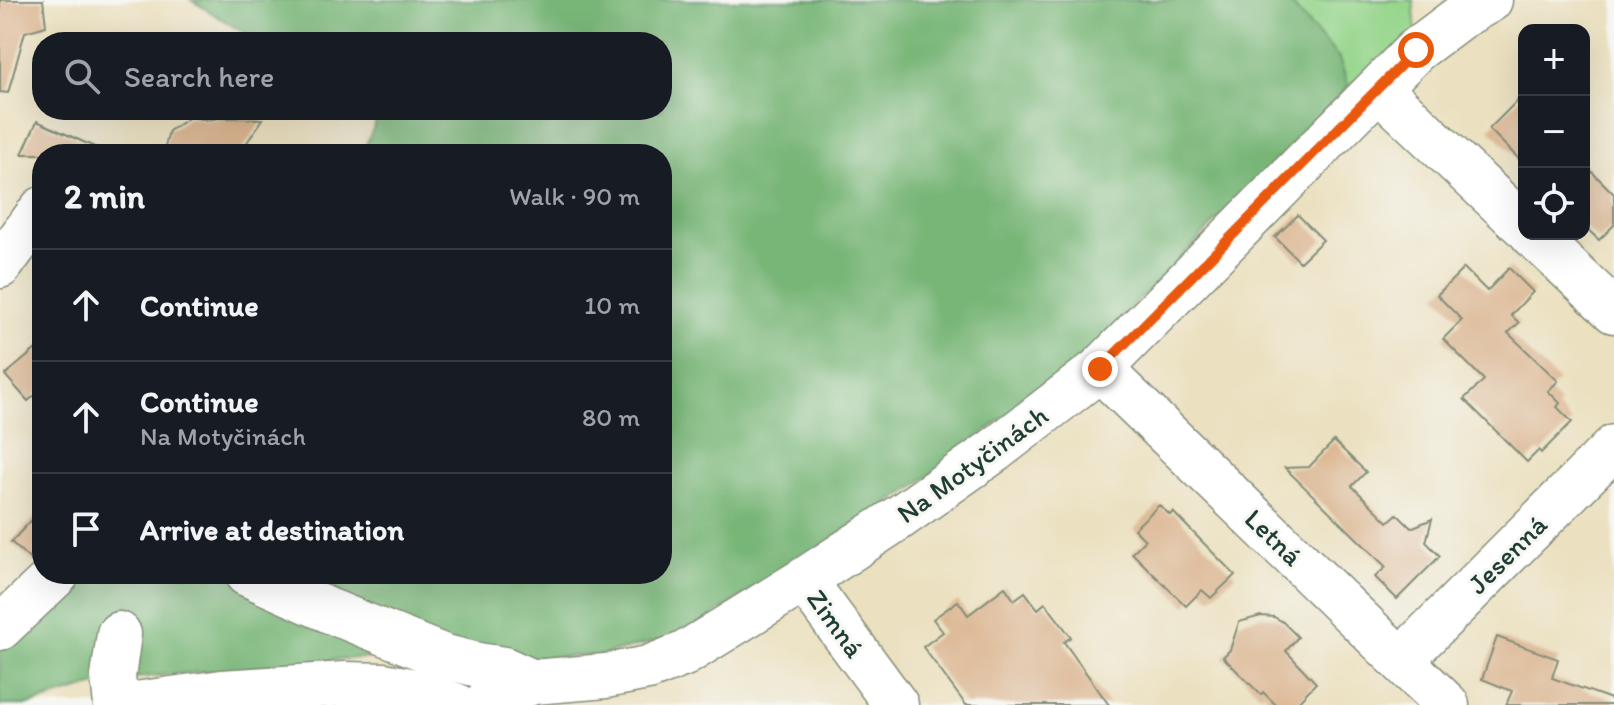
<!DOCTYPE html>
<html lang="en">
<head>
<meta charset="utf-8">
<style>
  :root { --surface:#171b24; --page:#242831; --text:#f1f3f6; --muted:#9ea1a6; --line:#363941 }
  body { margin:0; font-family:Itim,sans-serif; background:var(--page); color:var(--text) }
  .controls { position:absolute; right:24px; top:24px; display:grid; overflow:hidden; border-radius:16px; box-shadow:0 8px 32px #0002 }
  .controls button { width:72px; height:72px; display:grid; place-items:center; padding:0; border:0; border-bottom:2px solid var(--line); background:var(--surface); color:var(--text); font:40px sans-serif }
  .stop { position:absolute; width:24px; height:24px; margin:-18px; border:6px solid #ea580c; border-radius:50%; background:#fff }
  .stop.end { background:#ea580c; border-color:#fff; box-shadow:0 2px 8px #0008 }
  .list { margin:0; padding:0; list-style:none }
  h2 { display:flex; justify-content:space-between; align-items:center; height:104px; margin:0; padding:0 32px; font-size:34px }
  h2 small { font-size:26px; font-weight:400; color:var(--muted) }
  .list li { display:grid; grid-template-columns:52px 1fr auto; gap:24px; align-items:center; box-sizing:border-box; height:112px; padding:0 32px; border-top:2px solid var(--line) }
  .list b { display:block; font-size:30px; white-space:nowrap }
  .list p { margin:0; font-size:26px; white-space:nowrap; color:var(--muted) }
  .list em { font-size:26px; font-style:normal; color:var(--muted) }
  .icon { flex:none; width:44px; height:44px; fill:none; stroke:currentColor; stroke-width:2; stroke-linecap:round; stroke-linejoin:round }
  .map { position:relative; flex:none; width:1614px; height:705px; overflow:hidden }
  .search { position:absolute; background:var(--surface); box-shadow:0 8px 32px #0002; left:32px; top:32px; width:640px; height:88px; display:flex; align-items:center; gap:20px; box-sizing:border-box; padding:0 28px; border-radius:32px; color:var(--muted); font-size:30px }
  .panel { position:absolute; background:var(--surface); box-shadow:0 8px 32px #0002; left:32px; top:144px; width:640px; height:440px; border-radius:32px }
  .map>svg:first-child { display:block }
  .green { fill:#95d58b; stroke:#5a8960; stroke-width:2 }
  .forest { fill:#78b677; stroke:#4c7a56; stroke-width:2 }
  .building { fill:#dbb691 }
  .lines { fill:none; stroke-linecap:round; stroke-linejoin:round }
  .minor-casing { stroke:#858e7a; stroke-width:47 }
  .minor { stroke:#fff; stroke-width:44 }
  .route { stroke:#ea580c; stroke-width:10 }
  .labels { text-anchor:middle; stroke-width:6; stroke-linejoin:round; paint-order:stroke }
  .street-label { font-size:28px; fill:#1f3d34; stroke:#f6f6f2 }
</style>
</head>
<body>
<div class="map">
<svg width="1614" height="705" viewBox="0 0 1614 705">
  <rect width="100%" height="100%" fill="#f6f6f2"/>
  <filter id="ink" filterUnits="userSpaceOnUse"><feTurbulence type="fractalNoise" baseFrequency=".0125" numOctaves="2"/><feDisplacementMap in="SourceGraphic" scale="16" xChannelSelector="R" yChannelSelector="G"/><feConvolveMatrix kernelMatrix="1 2 1 2 8 2 1 2 1" color-interpolation-filters="sRGB"/></filter>
  <filter id="wash" filterUnits="userSpaceOnUse"><feTurbulence type="fractalNoise" baseFrequency=".006" numOctaves="4" result="noise"/><feDisplacementMap in="SourceGraphic" scale="32" xChannelSelector="R" yChannelSelector="G"/><feGaussianBlur stdDeviation="1.8" result="paint"/><feColorMatrix in="noise" values="0 0 0 0 0 0 0 0 0 0 0 0 0 0 0 0 0 1.4 0 .05"/><feComposite in="paint" operator="in"/></filter>
  <g filter="url(#wash)">
    <rect width="100%" height="100%" fill="#ebe0bf"/>
    <polygon class="green" points="1287,0 1413,0 1416,32 1348,87 1339,58"/>
    <polygon class="forest" points="191,0 1287,0 1339,58 1348,87 1088,352 913,488 682,635 601,655 510,659 355,658 133,678 107,682 28,705 0,705 0,612 42,574 662,574 662,154 362,154 378,117 367,110 662,110 662,42 259,42"/>
    <g id="blocks">
      <g class="building">
        <polygon points="0,0 43,0 46,26 25,32 8,93 0,92"/>
        <polygon points="1524,94 1524,164 1489,129"/>
        <polygon points="190,117 208,120 219,118 263,119 239,154 163,154 169,131"/>
        <polygon points="37,121 110,154 22,154"/>
        <polygon points="1584,164 1614,194 1614,225 1599,240 1584,226"/>
        <polygon points="1298,215 1323,240 1300,262 1275,237"/>
        <polygon points="1464,268 1487,291 1509,268 1533,292 1511,315 1519,323 1508,333 1558,381 1548,391 1560,403 1557,407 1572,422 1541,453 1539,450 1527,462 1464,399 1484,380 1443,339 1462,320 1437,295"/>
        <polygon points="42,344 42,389 28,401 5,375"/>
        <polygon points="1334,441 1366,472 1352,486 1388,522 1397,514 1411,528 1432,519 1426,542 1440,556 1397,599 1375,577 1386,567 1285,468 1309,467"/>
        <polygon points="1159,505 1170,515 1173,512 1235,575 1211,598 1202,590 1186,606 1132,553 1145,540 1134,529"/>
        <polygon points="42,509 42,555 33,562 11,542"/>
        <polygon points="1005,587 1014,600 1025,592 1038,609 1045,603 1071,637 1064,642 1109,705 966,705 923,647 943,632 933,619 958,601 968,615"/>
        <polygon points="1261,616 1274,617 1283,622 1298,637 1286,651 1316,683 1295,705 1276,705 1263,692 1261,695 1223,657 1230,650 1239,622"/>
        <polygon points="1497,637 1558,659 1552,678 1614,700 1614,705 1506,705 1512,691 1482,679"/>
      </g>
    </g>
  </g>
  <g filter="url(#ink)">
    <use href="#blocks" fill-opacity="0" stroke="#858e7a" stroke-width="2"/>
    <g class="lines">
      <g class="minor-casing">
        <g id="minor">
          <polyline points="1379,89 1524,226"/>
          <polyline points="1532,234 1614,311"/>
          <polyline points="0,266 42,209"/>
          <polyline points="1100,369 1447,705"/>
          <polyline points="247,574 330,611 442,656 478,665 504,669 533,682"/>
          <polyline points="804,580 896,705"/>
          <polyline points="0,628 57,574"/>
          <polyline points="1401,660 1614,447"/>
          <polyline points="116,705 113,677 119,634"/>
          <polyline points="128,705 222,692 345,684 384,685 415,691 455,705"/>
          <polyline points="483,705 494,697 533,682 606,676 648,668 684,654 804,580 900,517 995,450 1100,369 1416,50 1460,17 1490,0"/>
        </g>
      </g>
      <use href="#minor" class="minor"/>
    </g>
  </g>
  <g class="lines" filter="url(#ink)">
    <polyline class="route" points="1100,369 1416,50"/>
  </g>
  <g class="labels">
    <g class="street-label">
      <text transform="translate(972 464) rotate(-36)" y="10">Na Motyčinách</text>
      <text transform="translate(1274 537) rotate(44)" y="10">Letná</text>
      <text transform="translate(1507 554) rotate(-45)" y="10">Jesenná</text>
      <text transform="translate(836 623) rotate(54)" y="10">Zimná</text>
    </g>
  </g>
</svg>
<div class="controls">
<button>+</button>
<button>−</button>
<button><svg class="icon" aria-label="locate" viewBox="0 0 24 24"><circle cx="12" cy="12" r="6"/><path d="M12 2v4M12 18v4M2 12h4M18 12h4"/></svg></button>
</div>
<div class="stop" style="left:1416px;top:50px"></div>
<div class="stop end" style="left:1100px;top:369px"></div>
<div class="search"><svg class="icon" aria-label="search" viewBox="0 0 24 24"><circle cx="10" cy="10" r="6"/><path d="M15 15l6 6"/></svg>Search here</div>
<section class="panel">
<h2>2 min<small>Walk · 90 m</small></h2>
<ul class="list">
<li><svg class="icon" aria-label="ahead" viewBox="0 0 24 24"><path d="M12 20V5M6 11l6-6 6 6"/></svg><div><b>Continue</b></div><em>10 m</em></li>
<li><svg class="icon" aria-label="ahead" viewBox="0 0 24 24"><path d="M12 20V5M6 11l6-6 6 6"/></svg><div><b>Continue</b><p>Na Motyčinách</p></div><em>80 m</em></li>
<li><svg class="icon" aria-label="arrive" viewBox="0 0 24 24"><path d="M6 21V4h12l-3 4 3 4H6"/></svg><div><b>Arrive at destination</b></div></li>
</ul>
</section>
</div>
</body>
</html>
